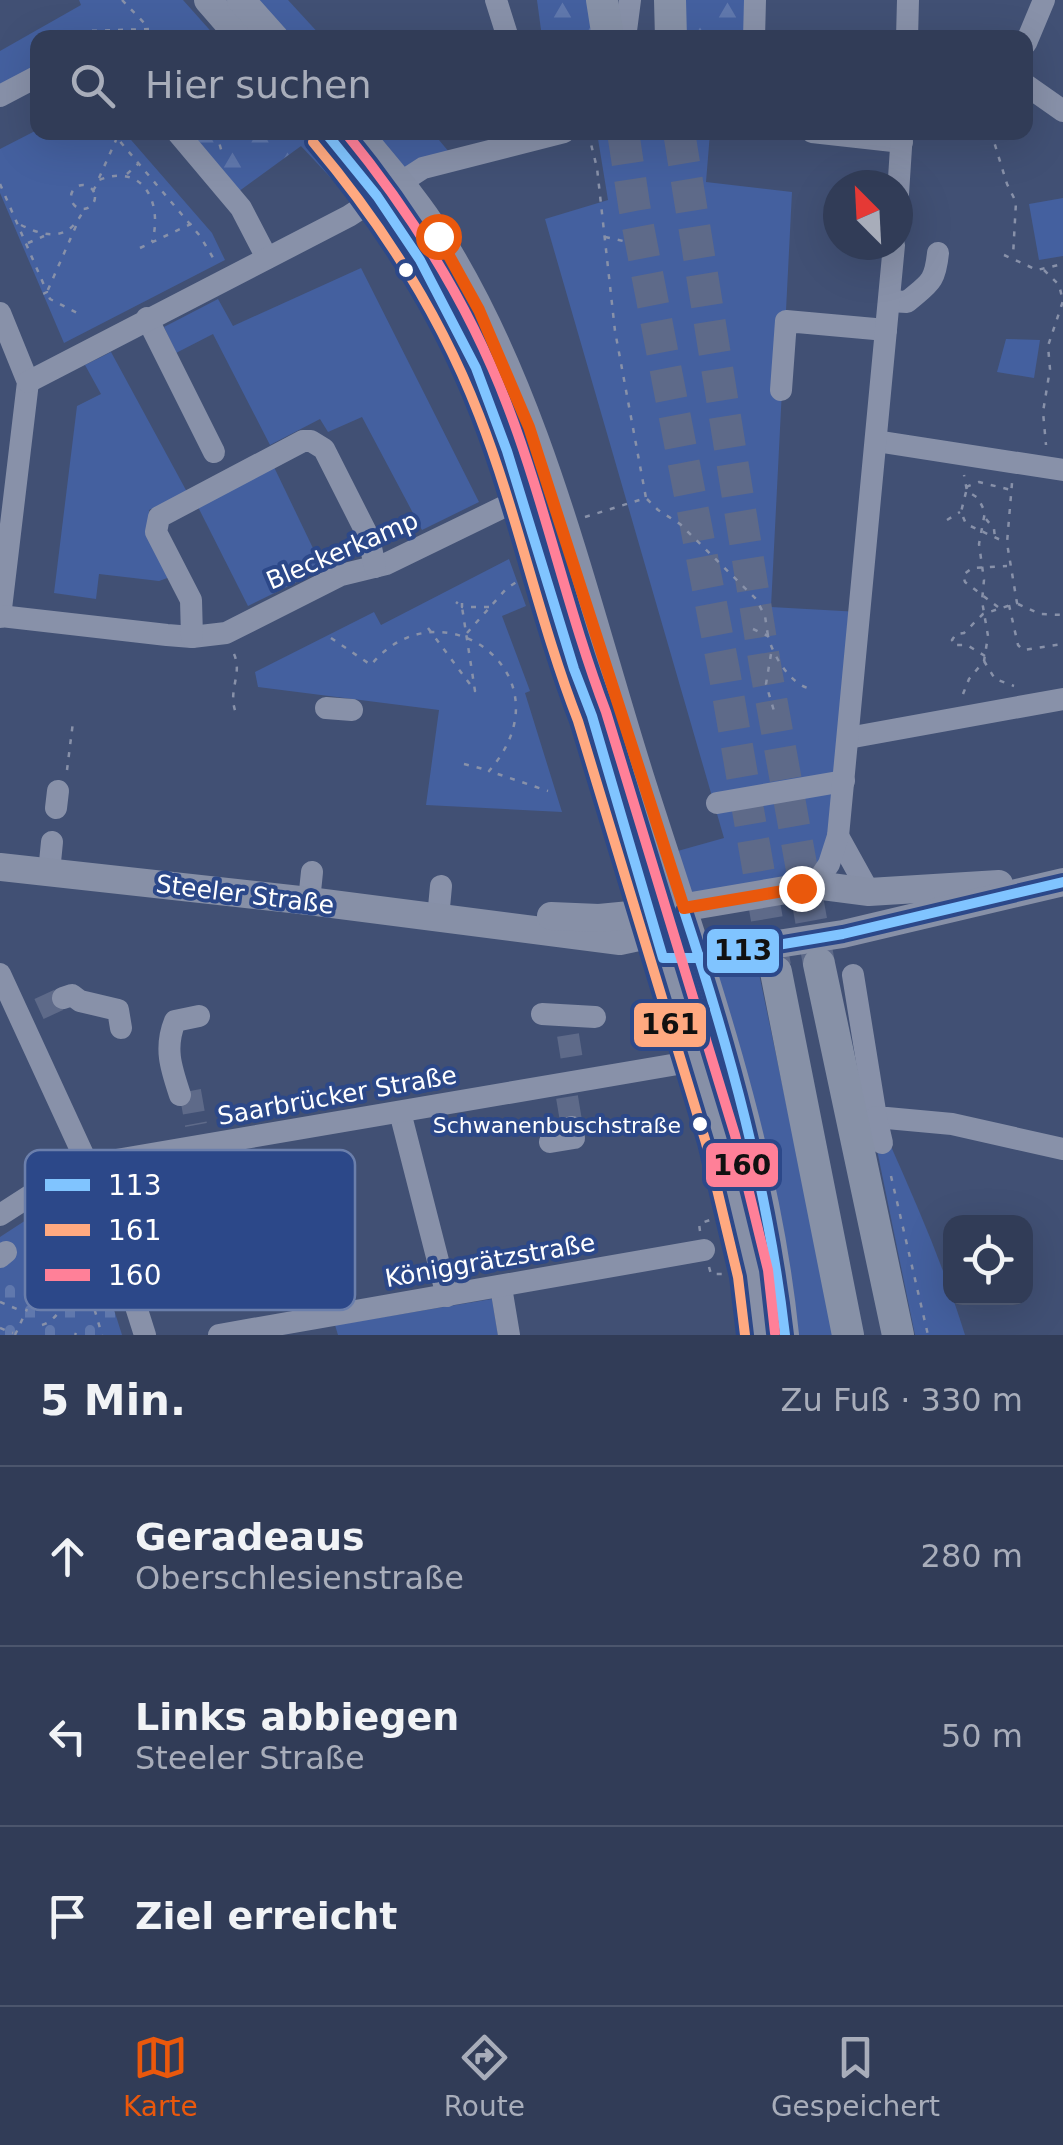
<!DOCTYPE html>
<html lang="de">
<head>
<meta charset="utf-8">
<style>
  :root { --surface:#313c57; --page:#39435d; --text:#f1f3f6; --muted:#a8adba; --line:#4c566d; --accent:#ea580c }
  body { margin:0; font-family:"DejaVu Sans",sans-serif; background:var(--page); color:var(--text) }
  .controls { position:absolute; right:30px; bottom:30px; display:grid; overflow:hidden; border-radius:20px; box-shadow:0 10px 40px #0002 }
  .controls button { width:90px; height:90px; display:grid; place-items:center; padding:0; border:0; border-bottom:2px solid var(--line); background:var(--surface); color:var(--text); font:50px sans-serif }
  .compass { position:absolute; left:823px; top:170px; width:90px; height:90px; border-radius:50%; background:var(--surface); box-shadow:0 10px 40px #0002; rotate:336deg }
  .stop { position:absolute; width:30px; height:30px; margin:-22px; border:8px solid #ea580c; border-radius:50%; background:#fff }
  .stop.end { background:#ea580c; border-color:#fff; box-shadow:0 2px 10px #0008 }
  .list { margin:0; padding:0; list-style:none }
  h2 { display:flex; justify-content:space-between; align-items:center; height:130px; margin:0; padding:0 40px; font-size:42px }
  h2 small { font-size:32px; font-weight:400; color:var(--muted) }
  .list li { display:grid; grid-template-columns:65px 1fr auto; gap:30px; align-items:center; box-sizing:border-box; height:180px; padding:0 40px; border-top:2px solid var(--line) }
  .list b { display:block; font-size:38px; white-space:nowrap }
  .list p { margin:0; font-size:32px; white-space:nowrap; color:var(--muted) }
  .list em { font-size:32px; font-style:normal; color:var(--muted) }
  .icon { flex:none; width:55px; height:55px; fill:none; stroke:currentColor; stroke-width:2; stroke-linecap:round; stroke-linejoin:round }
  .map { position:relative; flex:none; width:1063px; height:1335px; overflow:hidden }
  .search { position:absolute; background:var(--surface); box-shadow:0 10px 40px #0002; left:30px; right:30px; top:30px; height:110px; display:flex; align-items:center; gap:25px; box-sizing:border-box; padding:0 35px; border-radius:20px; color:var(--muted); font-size:38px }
  .sheet { height:670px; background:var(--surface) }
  nav { display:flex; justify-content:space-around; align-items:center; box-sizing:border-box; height:140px; border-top:2px solid var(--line); background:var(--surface); font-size:28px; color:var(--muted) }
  nav a { display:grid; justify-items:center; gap:5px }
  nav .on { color:var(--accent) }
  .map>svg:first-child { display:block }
  .green { fill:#44609f }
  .forest { fill:url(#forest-firs) }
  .cemetery { fill:url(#cemetery-stones) }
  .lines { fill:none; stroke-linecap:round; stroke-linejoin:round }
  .minor-tunnel { stroke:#5e6a89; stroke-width:22; stroke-dasharray:22 11; stroke-linecap:butt }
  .highway-tunnel { stroke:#5e6a89; stroke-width:32; stroke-dasharray:32 16; stroke-linecap:butt }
  .path { stroke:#8891a9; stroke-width:2.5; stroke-dasharray:5 8; stroke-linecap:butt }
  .minor { stroke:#8891a9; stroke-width:22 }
  .major { stroke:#8790a7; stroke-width:28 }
  .highway { stroke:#8791a7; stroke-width:32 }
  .bus-1-casing { stroke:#2c4889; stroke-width:18 }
  .bus-2-casing { stroke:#2c4889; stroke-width:18 }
  .bus-3-casing { stroke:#2c4889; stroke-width:18 }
  .bus-1 { stroke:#80c4ff; stroke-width:10 }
  .bus-2 { stroke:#ffa980; stroke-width:10 }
  .bus-3 { stroke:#ff8098; stroke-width:10 }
  .route { stroke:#ea580c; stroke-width:12 }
  .bus-dot { fill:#fff; stroke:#2c4889; stroke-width:4 }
  .labels { text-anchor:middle; stroke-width:8; stroke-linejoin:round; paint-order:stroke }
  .bus-label { font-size:22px; fill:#fff; stroke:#2c4889; text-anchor:end }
  .street-label { font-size:25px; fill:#fff; stroke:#2c4889 }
  .key { fill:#2c4889; stroke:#6b7fac; stroke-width:2.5 }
  .key-label { font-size:28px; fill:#fff }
  .line-badge { stroke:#2c4889; stroke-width:4 }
  .pale-badge-label { font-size:28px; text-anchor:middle; font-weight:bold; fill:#111 }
</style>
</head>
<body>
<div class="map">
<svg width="1063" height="1335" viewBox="0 0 1063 1335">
  <defs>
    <pattern id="forest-firs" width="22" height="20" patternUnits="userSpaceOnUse" patternTransform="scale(2.5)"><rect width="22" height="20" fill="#44609f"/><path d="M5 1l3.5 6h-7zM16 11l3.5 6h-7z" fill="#6078ad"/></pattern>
    <pattern id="cemetery-stones" width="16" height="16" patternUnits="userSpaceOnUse" patternTransform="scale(2.5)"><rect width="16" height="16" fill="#44609f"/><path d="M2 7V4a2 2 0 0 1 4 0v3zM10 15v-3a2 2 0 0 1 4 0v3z" fill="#6078ad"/></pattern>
  </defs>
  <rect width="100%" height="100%" fill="#415074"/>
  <g class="green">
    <polygon points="79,0 183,0 216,37 38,38 37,73 0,93 0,51 81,5"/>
    <polygon points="243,0 288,0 322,37 276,37"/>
    <polygon points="37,130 38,132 125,133 212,233 225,260 64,343 0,193 0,149"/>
    <polygon points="359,133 434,134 454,158 399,181"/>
    <polygon points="710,133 706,182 792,192 771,607 860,612 826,874 685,907 667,854 724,838 545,219 608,200 598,139"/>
    <polygon points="1063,198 1063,256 1039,260 1029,204"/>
    <polygon points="361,268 479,502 422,530 362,417 328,432 320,419 270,445 213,334 176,353 164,327 218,299 233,326"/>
    <polygon points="1006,339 1040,340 1034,378 997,372"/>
    <polygon points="111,352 187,492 149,510 149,521 173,576 159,581 99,574 96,599 54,593 77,406 101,394 85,365"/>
    <polygon points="273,465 323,569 248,606 196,503"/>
    <polygon points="509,559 526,606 502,616 530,691 525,693 562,812 426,805 439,710 258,687 255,672 374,612 381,625"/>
    <polygon points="754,950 835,1335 761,1335 671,979 705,975 702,959"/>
    <path d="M889,1142c29,65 56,128 76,193h-50l-38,-185z"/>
    <polygon points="492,1299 498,1335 338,1335 335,1325"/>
  </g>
  <g class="forest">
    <polygon points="537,0 587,0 592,37 542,37"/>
    <polygon points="685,0 750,0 747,37 685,37"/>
    <polygon points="245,132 248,136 269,136 274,133 323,133 376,197 360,209 301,146 231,197 177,133"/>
  </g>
  <polygon class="cemetery" points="63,1196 81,1206 122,1335 0,1335 0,1237"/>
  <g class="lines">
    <g class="minor-tunnel">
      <polyline points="39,1009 63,998"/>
      <polyline points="568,1035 572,1060"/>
      <polyline points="190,1091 196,1125"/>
      <polyline points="567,1097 572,1127"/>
    </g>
    <g class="highway-tunnel">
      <polyline points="623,132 635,211 724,671 776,972"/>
      <polyline points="679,132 765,665 819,964"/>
    </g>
    <g class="path">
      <polyline points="122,0 149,28"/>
      <polyline points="86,38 86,31 150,29 157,38"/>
      <polyline points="112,132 200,236 215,261"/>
      <polyline points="216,132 223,156"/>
      <polyline points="991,132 1007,184 1016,202 1013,256"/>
      <polyline points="127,174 139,163"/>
      <polyline points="99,178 116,140"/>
      <polyline points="0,184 47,292 43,294"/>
      <circle cx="83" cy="197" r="12"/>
      <path d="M93,191l6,-11c45,-18 64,24 53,62"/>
      <path d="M21,225c28,14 49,15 63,-16"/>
      <polyline points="76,226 47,292 50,299 81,315"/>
      <polyline points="605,237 623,241"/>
      <polyline points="28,243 44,236"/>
      <polyline points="140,248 195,222"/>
      <polyline points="1004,255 1037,270 1063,264"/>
      <polyline points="1044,270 1059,285 1063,301 1048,346 1050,369 1043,412 1046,445"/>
      <polyline points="966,487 979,482 1011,490"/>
      <polyline points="966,492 961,512 966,524 1005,542"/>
      <polyline points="647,499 658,510 680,524 756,599 765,616 768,636"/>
      <polyline points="585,517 646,498 615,331 597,168 588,132"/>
      <polyline points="986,519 994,529 995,538"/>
      <polyline points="947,520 960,512"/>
      <polyline points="462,603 462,607 489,607"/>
      <polyline points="1018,604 1040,614 1063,615"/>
      <polyline points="1009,605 1018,645 1023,650 1063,644"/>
      <polyline points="998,607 965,582 963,575 972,568 1007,566"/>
      <polyline points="428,628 475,691 462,607 456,602"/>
      <path d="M753,629l15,7c5,20 23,50 44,53"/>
      <polyline points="467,633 506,589 521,579"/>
      <path d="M331,638l40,27c69,-85 202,10 118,106l59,20"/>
      <path d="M234,654c9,20 -7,37 2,59"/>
      <polyline points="771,654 766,684 774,711"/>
      <polyline points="985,656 967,645 953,645 952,640 956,634 964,633 983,614 1017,603 1007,543 1012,483"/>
      <polyline points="984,661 995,679 1014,686"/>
      <polyline points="963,694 969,679 984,661 988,636 982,601 984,580 979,544 985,512 978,498 967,491 964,475"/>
      <polyline points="464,764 487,770"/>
      <polyline points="67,770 73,722"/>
      <polyline points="891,1176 928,1335"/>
      <polyline points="700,1231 699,1224 718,1217"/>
      <polyline points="80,1260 102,1335"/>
      <polyline points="709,1267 711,1274 731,1274"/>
      <polyline points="0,1302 24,1312"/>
      <path d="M42,1325c20,-6 24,-33 42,-44"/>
      <polyline points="0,1328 13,1333"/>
      <polyline points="15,1335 27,1309"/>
      <polyline points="75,1335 76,1333"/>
    </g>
    <g class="minor">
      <polyline points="496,0 508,38"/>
      <polyline points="625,38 630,0"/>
      <polyline points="754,38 755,0"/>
      <polyline points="907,38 908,0"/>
      <polyline points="1026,43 1044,0"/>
      <polyline points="1026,85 1063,111"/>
      <polyline points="0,96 38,76"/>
      <polyline points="177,132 241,208 267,258"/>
      <polyline points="812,132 902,142"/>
      <polyline points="898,194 902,132"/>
      <path d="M889,301l18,1c22,-19 28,-19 31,-49"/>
      <polyline points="0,313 28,382 0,617"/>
      <polyline points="147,318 214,452"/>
      <polyline points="28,382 349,216 423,168 564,132"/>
      <polyline points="781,390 786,321 886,330"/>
      <polyline points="876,441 1063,470"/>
      <polyline points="0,616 167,635 192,637 226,633 341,575 386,564 522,498"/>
      <polyline points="192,637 191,600 156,532 159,517 303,441 311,441 324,449 369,538 375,567"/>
      <polyline points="326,708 352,710"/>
      <polyline points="848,738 1063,699"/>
      <polyline points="717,803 844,781"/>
      <polyline points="56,808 58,791"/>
      <polyline points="838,836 869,892"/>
      <polyline points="49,872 52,842"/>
      <polyline points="815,885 829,864 838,836 894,245"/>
      <polyline points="309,901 312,872"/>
      <polyline points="438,918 441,886"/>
      <polyline points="0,974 98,1187 145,1335"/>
      <polyline points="853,975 876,1117 952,1124 1063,1149"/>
      <polyline points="63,998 72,995 80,1001 118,1010 121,1028"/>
      <polyline points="542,1014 595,1017"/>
      <path d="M180,1095c-9,-27 -16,-47 -5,-74l24,-5"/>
      <polyline points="400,1112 447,1296"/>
      <polyline points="876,1117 882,1143"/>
      <polyline points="550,1142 574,1138 572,1127"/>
      <polyline points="0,1215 56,1179 87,1165 695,1061"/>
      <polyline points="50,1236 66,1243 110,1226"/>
      <polyline points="0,1257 6,1252"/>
      <polyline points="501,1287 509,1335"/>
      <polyline points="219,1335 704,1250"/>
    </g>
    <g class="major">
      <polyline points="208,0 241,38"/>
      <polyline points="241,0 275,38"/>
      <path d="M325,132c83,95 145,203 184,323 28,86 48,177 83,261l128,423 33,135 7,61"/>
      <path d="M358,132c27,34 56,65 79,102 103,161 148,371 206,552 58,181 123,359 142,549"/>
      <polyline points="0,867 309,901 620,941 648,935 667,922"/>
      <polyline points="551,916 599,918 651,913 815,885 869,892 999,884"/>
      <polyline points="686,958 843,934 1063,882"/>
    </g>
    <g class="highway">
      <polyline points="602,0 608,38"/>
      <polyline points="670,0 671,38"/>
      <polyline points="819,964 898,1335"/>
      <polyline points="776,972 848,1335"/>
    </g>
    <g class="bus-1-casing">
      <g id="bus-1">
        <polyline points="325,132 377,196 420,260 476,368 507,451 574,669 592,716 663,958 700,958 843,934 1063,882"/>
        <path d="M684,911c46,139 84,278 101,424"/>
      </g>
    </g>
    <g class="bus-2-casing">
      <path id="bus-2" d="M313,142c70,83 127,172 166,273 39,100 60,206 99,306l128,422 32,134 7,58"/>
    </g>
    <g class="bus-3-casing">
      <path id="bus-3" d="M345,132c68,83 125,174 163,275 38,100 60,205 98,305l129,423 33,135 7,63"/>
    </g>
    <use href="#bus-1" class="bus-1"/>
    <use href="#bus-2" class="bus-2"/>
    <use href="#bus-3" class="bus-3"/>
  </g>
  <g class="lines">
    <polyline class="route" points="438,236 479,310 529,427 684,908 801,888"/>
  </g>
  <g class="bus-dot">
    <circle cx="406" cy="270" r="9"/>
    <circle cx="700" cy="1124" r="9"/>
  </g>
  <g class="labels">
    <g class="bus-label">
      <text x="681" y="1133">Schwanenbuschstraße</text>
    </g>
    <g class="street-label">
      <text transform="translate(342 550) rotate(-23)" y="9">Bleckerkamp</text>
      <text transform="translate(245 894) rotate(7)" y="9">Steeler Straße</text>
      <text transform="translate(337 1095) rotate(-10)" y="9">Saarbrücker Straße</text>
      <text transform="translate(490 1260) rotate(-10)" y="9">Königgrätzstraße</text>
    </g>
  </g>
  <rect x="25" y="1150" width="330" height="160" rx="15" class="key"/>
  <rect x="45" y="1179" width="45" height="12" fill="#80c4ff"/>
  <rect x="45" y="1224" width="45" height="12" fill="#ffa980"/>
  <rect x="45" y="1269" width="45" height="12" fill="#ff8098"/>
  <g class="key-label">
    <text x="108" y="1195">113</text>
    <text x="108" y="1240">161</text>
    <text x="108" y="1285">160</text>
  </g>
  <g class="line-badge">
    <rect x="705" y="927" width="76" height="48" rx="10" fill="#80c4ff"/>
    <rect x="632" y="1001" width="76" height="48" rx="10" fill="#ffa980"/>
    <rect x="704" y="1141" width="76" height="48" rx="10" fill="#ff8098"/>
  </g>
  <g class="pale-badge-label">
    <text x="743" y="960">113</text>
    <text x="670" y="1034">161</text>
    <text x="742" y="1175">160</text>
  </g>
</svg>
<div class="controls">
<button><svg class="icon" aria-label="locate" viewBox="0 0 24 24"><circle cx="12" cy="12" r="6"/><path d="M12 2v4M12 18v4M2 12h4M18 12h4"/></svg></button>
</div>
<svg class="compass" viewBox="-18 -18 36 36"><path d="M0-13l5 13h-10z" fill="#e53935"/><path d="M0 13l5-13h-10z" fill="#a8adba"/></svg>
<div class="stop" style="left:438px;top:236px"></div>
<div class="stop end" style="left:801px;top:888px"></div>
<div class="search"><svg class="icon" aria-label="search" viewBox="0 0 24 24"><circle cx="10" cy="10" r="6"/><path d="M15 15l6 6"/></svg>Hier suchen</div>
</div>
<section class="sheet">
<h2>5 Min.<small>Zu Fuß · 330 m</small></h2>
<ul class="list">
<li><svg class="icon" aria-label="ahead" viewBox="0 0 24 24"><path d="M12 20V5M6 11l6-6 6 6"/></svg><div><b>Geradeaus</b><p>Oberschlesienstraße</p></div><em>280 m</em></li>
<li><svg class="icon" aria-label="left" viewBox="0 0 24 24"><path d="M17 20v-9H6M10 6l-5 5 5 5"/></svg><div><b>Links abbiegen</b><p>Steeler Straße</p></div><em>50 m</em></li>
<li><svg class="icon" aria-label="arrive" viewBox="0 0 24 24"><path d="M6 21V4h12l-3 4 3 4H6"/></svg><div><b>Ziel erreicht</b></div></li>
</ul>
</section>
<nav>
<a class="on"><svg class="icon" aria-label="map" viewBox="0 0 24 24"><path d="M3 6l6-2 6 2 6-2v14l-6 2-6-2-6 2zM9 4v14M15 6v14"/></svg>Karte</a>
<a><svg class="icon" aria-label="directions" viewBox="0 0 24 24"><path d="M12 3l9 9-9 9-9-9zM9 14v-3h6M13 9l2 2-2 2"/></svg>Route</a>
<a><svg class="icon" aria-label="saved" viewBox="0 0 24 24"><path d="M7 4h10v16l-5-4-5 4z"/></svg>Gespeichert</a>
</nav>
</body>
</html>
